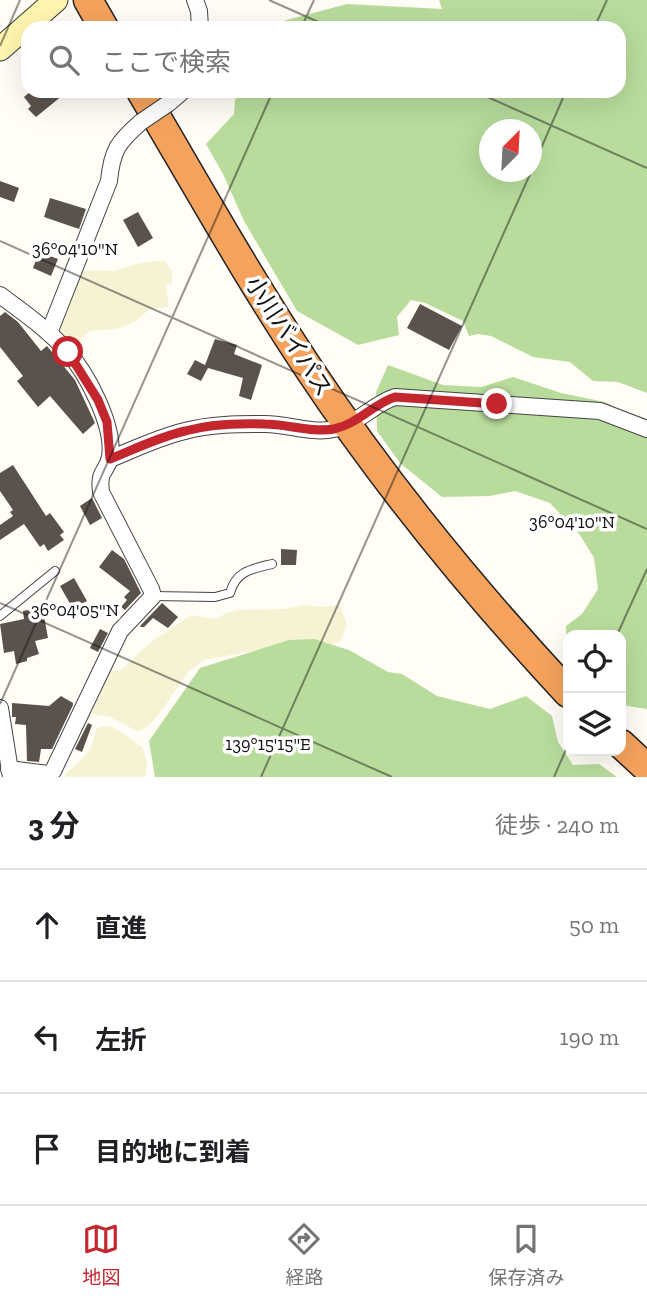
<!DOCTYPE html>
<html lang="ja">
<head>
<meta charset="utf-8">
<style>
  :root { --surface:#fff; --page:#f6f6f6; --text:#202124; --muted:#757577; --line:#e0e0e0; --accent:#c4262e }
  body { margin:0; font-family:"Zilla Slab","Noto Sans JP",serif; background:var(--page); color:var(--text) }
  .controls { position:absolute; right:21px; bottom:21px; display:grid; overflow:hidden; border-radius:14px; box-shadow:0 7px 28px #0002 }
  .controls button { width:63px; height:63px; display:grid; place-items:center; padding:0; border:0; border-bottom:2px solid var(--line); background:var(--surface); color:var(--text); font:35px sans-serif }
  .compass { position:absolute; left:479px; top:119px; width:63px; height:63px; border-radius:50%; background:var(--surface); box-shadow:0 7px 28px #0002; rotate:24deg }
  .stop { position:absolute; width:21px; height:21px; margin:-16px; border:5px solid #c4262e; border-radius:50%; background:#fff }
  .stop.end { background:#c4262e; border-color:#fff; box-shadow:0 2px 7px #0008 }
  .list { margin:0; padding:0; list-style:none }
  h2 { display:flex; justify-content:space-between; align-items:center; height:91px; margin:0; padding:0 28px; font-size:30px }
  h2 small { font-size:23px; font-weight:400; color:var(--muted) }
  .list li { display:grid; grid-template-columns:46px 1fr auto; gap:21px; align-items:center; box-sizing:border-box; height:112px; padding:0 28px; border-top:2px solid var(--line) }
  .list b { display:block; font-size:26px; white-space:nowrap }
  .list em { font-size:23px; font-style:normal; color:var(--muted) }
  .icon { flex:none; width:38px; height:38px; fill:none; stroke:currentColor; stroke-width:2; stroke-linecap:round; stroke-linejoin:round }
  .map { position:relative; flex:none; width:647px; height:777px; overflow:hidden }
  .search { position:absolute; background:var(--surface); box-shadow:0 7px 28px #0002; left:21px; right:21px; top:21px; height:77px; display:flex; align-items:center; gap:18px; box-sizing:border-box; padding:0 24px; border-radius:21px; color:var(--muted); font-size:26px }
  .sheet { height:427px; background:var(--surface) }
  nav { display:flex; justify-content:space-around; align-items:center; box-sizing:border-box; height:98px; border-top:2px solid var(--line); background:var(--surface); font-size:19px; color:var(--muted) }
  nav a { display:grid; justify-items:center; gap:4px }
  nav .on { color:var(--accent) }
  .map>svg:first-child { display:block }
  .farmland { fill:#f6f3d4 }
  .forest { fill:#b9dc9c; fill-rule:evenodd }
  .building { fill:#5a524d }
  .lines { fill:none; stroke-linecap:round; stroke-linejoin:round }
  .lane-casing { stroke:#444; stroke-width:10 }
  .street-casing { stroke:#444; stroke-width:18 }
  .secondary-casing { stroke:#333; stroke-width:25 }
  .highway-casing { stroke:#222; stroke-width:31 }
  .lane { stroke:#fff; stroke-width:8 }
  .street { stroke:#fff; stroke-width:16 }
  .secondary { stroke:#fff6b0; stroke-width:23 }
  .highway { stroke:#f5a25d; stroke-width:28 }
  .street-bridge-casing { stroke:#444; stroke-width:18; stroke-linecap:butt }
  .street-bridge { stroke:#fff; stroke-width:16 }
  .route { stroke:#c4262e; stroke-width:9 }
  .ticks { fill:none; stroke:#111; stroke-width:2; stroke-opacity:0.45 }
  .labels { text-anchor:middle; stroke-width:7; stroke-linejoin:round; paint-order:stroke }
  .street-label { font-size:23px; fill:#111; stroke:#fff }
  .ticks-label { font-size:18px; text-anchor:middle; fill:#111; stroke:#fff; stroke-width:7; stroke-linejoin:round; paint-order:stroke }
</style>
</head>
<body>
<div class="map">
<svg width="647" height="777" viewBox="0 0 647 777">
  <rect width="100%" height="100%" fill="#fffdf5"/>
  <g class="farmland">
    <polygon points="154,261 165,261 172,271 172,284 166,285 169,307 150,309 134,322 117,329 90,331 70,348 61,336 59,327 82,271 115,271 136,264"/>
    <polygon points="304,605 322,607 340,605 347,625 340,642 311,648 287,645 204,660 187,673 160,713 145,729 137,731 110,717 91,714 110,672 121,670 151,642 191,615 216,619 226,613 239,610 283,609"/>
    <polygon points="106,726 112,727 126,735 143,748 147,763 145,777 66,777 65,775 84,757 91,747 97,728"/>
  </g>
  <g class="forest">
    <path d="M439,0h208v393l-29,-11 -25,-1 -23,-19 -37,-5 -42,-21 -13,-2 -9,2 -6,-15 -38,-18 -14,-3 -14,17 2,18 -41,10 -61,-34 -53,-90 -21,-47 -17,-30 28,-30 2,-23h383v-63h-354l3,-3 79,-21 95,5zM490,130h42v42h-42z"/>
    <polygon points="388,365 443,385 481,387 513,377 561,393 605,402 647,423 647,709 621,705 621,635 568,635 568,652 567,650 566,626 582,614 598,589 594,558 580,535 550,503 515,491 490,496 442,497 400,463 377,431 376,392"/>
    <polygon points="314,639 349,650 388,672 402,674 437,696 490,709 526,696 552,716 558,742 573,765 599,764 617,777 155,777 149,741 200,668 289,640"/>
  </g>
  <g class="building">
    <polygon points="31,91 68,91 36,117 28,109 31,106 24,97"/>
    <polygon points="0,181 19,188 14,202 0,197"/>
    <polygon points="50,198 86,209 79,229 44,217"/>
    <polygon points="138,212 153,238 138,247 123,220"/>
    <polygon points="39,252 58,259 51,276 33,268"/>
    <polygon points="420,304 462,326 449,350 407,328"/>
    <polygon points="5,312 18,322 41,351 47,346 75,380 95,423 83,434 50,396 38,407 17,381 23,376 0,347 0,316"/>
    <polygon points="215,339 237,345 234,354 262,365 251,400 239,396 243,378 208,368 201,381 187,374 195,360 205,365"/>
    <polygon points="13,465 46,516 50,513 64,532 60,535 64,540 48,551 44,544 40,547 24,524 0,540 0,525 13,516 10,512 13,510 0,491 0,473"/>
    <polygon points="92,498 102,518 90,525 80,506"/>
    <polygon points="281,549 297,550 296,565 281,565"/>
    <polygon points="112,550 124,559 141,593 125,610 121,607 127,600 124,597 130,591 99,567"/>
    <polygon points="74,578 87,601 73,609 60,586"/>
    <polygon points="162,603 178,617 168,628 153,618 144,627 141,627 140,626"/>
    <polygon points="37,608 37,611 43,610 48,638 35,641 39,654 27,658 27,661 16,664 14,651 4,653 0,624 24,619 23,611"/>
    <polygon points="100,629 108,633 98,652 90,648"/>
    <polygon points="61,696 73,703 73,705 52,749 41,749 39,762 27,761 26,725 15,724 16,717 12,717 12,703 49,706"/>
    <polygon points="88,723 92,725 82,752 75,749"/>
  </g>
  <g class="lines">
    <g class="lane-casing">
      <g id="lane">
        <path d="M153,596l62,1 15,-4c6,-22 21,-24 42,-29"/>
        <polyline points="0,616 55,571"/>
      </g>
    </g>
    <g class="street-casing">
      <g id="street">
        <polyline points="195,0 199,11 200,28"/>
        <polyline points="169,103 183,91"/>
        <path d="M0,295c23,17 47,34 66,55 21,23 49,76 44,107 -3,16 -12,12 -9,35l50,97 2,7 -33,35 -67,140 -5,3 -39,-5"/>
        <path d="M49,333l60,-152c3,-31 9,-39 32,-59"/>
        <path d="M110,459c25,-10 49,-22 75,-28 25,-7 54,-7 80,-7 22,0 47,10 69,5 24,-5 39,-25 61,-32l205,14 47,18"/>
        <polyline points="0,708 11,777"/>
      </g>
    </g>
    <g class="secondary-casing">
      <polyline id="secondary" points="0,49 56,0"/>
    </g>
    <g class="highway-casing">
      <g id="highway">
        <polyline points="88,0 104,28"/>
        <path d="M141,91c55,93 108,188 168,278 77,116 165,223 259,324"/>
        <polyline points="621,744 647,768"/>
      </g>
    </g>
    <use href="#lane" class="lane"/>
    <use href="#street" class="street"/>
    <use href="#secondary" class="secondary"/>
    <use href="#highway" class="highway"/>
    <g class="street-bridge-casing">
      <polyline id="street-bridge" points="141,122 169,103"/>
    </g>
    <use href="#street-bridge" class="street-bridge"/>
  </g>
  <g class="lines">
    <path class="route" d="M68,352l30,48 9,22 3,37c25,-10 49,-22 75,-28 25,-7 54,-8 80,-7 21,0 49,9 69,5 24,-5 39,-25 61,-32l102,7"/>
  </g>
  <path class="ticks" d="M269,0l63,28M301,28l13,-28M594,28l13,-28M0,46l20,-46M474,91l173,77M532,169l34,-78M0,241l647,288M0,603l392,174M617,635l30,-66M0,704l273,-613M261,777l270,-605M554,777l14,-32"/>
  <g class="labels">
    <g class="street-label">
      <text transform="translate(289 336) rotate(57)" y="8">小川バイパス</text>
    </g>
  </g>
  <g class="ticks-label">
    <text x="75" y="255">36°04'10"N</text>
    <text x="572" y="528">36°04'10"N</text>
    <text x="75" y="616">36°04'05"N</text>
    <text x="268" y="750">139°15'15"E</text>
  </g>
</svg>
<div class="controls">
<button><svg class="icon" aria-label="locate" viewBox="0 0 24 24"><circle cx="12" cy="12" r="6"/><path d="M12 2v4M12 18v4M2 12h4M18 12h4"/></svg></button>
<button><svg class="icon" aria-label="layers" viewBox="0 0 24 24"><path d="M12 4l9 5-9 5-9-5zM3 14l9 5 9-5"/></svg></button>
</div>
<svg class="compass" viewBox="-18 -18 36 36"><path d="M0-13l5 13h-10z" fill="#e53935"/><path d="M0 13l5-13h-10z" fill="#757577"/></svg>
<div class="stop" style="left:68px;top:352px"></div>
<div class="stop end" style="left:497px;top:404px"></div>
<div class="search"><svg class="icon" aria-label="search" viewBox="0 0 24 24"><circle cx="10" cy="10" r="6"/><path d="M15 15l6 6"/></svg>ここで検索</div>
</div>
<section class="sheet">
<h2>3 分<small>徒歩 · 240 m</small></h2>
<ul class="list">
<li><svg class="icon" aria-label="ahead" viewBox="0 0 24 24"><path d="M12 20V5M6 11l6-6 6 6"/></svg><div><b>直進</b></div><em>50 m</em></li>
<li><svg class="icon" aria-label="left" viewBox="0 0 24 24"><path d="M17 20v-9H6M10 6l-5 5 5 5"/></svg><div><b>左折</b></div><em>190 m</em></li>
<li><svg class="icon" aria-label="arrive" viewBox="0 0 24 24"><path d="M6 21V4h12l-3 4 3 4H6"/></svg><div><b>目的地に到着</b></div></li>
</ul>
</section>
<nav>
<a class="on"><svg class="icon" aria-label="map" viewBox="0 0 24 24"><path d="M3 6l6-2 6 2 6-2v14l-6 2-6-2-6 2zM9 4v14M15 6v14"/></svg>地図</a>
<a><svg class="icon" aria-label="directions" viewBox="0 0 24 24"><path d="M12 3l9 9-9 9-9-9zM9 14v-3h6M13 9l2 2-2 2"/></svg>経路</a>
<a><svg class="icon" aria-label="saved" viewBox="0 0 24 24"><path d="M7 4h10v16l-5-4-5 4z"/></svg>保存済み</a>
</nav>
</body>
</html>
